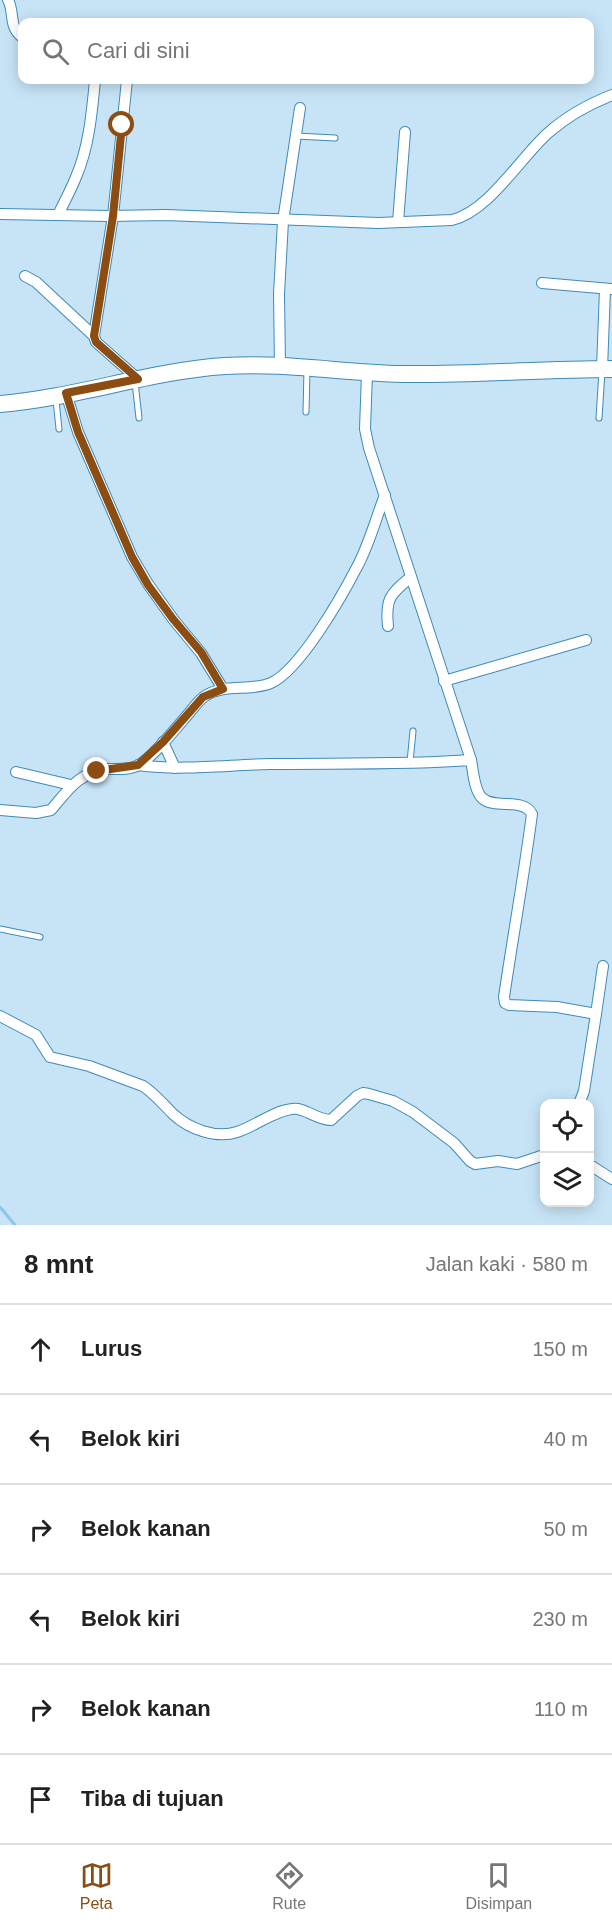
<!DOCTYPE html>
<html lang="id">
<head>
<meta charset="utf-8">
<style>
  :root { --surface:#fff; --page:#f2f2f2; --text:#222; --muted:#767676; --line:#e0e0e0; --accent:#8c4d13 }
  body { margin:0; font-family:Arial,sans-serif; background:var(--page); color:var(--text) }
  .controls { position:absolute; right:18px; bottom:18px; display:grid; overflow:hidden; border-radius:12px; box-shadow:0 3px 15px #0003 }
  .controls button { width:54px; height:54px; display:grid; place-items:center; padding:0; border:0; border-bottom:2px solid var(--line); background:var(--surface); color:var(--text); font:30px sans-serif }
  .stop { position:absolute; width:18px; height:18px; margin:-14px; border:4px solid #8c4d13; border-radius:50%; background:#fff }
  .stop.end { background:#8c4d13; border-color:#fff; box-shadow:0 2px 6px #0008 }
  .list { margin:0; padding:0; list-style:none }
  h2 { display:flex; justify-content:space-between; align-items:center; height:78px; margin:0; padding:0 24px; font-size:26px }
  h2 small { font-size:20px; font-weight:400; color:var(--muted) }
  .list li { display:grid; grid-template-columns:39px 1fr auto; gap:18px; align-items:center; box-sizing:border-box; height:90px; padding:0 24px; border-top:2px solid var(--line) }
  .list b { display:block; font-size:22px; white-space:nowrap }
  .list em { font-size:20px; font-style:normal; color:var(--muted) }
  .icon { flex:none; width:33px; height:33px; fill:none; stroke:currentColor; stroke-width:2; stroke-linecap:round; stroke-linejoin:round }
  .map { position:relative; flex:none; width:612px; height:1225px; overflow:hidden }
  .search { position:absolute; background:var(--surface); box-shadow:0 3px 15px #0003; left:18px; right:18px; top:18px; height:66px; display:flex; align-items:center; gap:15px; box-sizing:border-box; padding:0 21px; border-radius:12px; color:var(--muted); font-size:22px }
  .sheet { height:618px; background:var(--surface) }
  nav { display:flex; justify-content:space-around; align-items:center; box-sizing:border-box; height:84px; border-top:2px solid var(--line); background:var(--surface); font-size:16px; color:var(--muted) }
  nav a { display:grid; justify-items:center; gap:3px }
  nav .on { color:var(--accent) }
  .map>svg:first-child { display:block }
  .lines { fill:none; stroke-linecap:round; stroke-linejoin:round }
  .stream { stroke:#8ac6ed; stroke-width:3 }
  .lane-casing { stroke:#3e8ab7; stroke-width:7 }
  .street-casing { stroke:#3e8ab7; stroke-width:12 }
  .secondary-casing { stroke:#3e8ab7; stroke-width:18 }
  .lane { stroke:#fff; stroke-width:5 }
  .street { stroke:#fff; stroke-width:10 }
  .secondary { stroke:#fff; stroke-width:16 }
  .route { stroke:#8c4d13; stroke-width:8 }
</style>
</head>
<body>
<div class="map">
<svg width="612" height="1225" viewBox="0 0 612 1225">
  <rect width="100%" height="100%" fill="#c7e4f7"/>
  <g class="lines">
    <polyline class="stream" points="0,1207 15,1225"/>
    <g class="lane-casing">
      <g id="lane">
        <polyline points="296,136 335,138"/>
        <polyline points="135,382 139,418"/>
        <polyline points="56,400 59,429"/>
        <polyline points="306,412 307,370"/>
        <polyline points="599,418 602,371"/>
        <polyline points="410,762 413,731"/>
        <polyline points="0,929 40,937"/>
      </g>
    </g>
    <g class="street-casing">
      <g id="street">
        <path d="M8,0c7,13 0,26 14,37"/>
        <polyline points="127,80 113,216 94,336 96,342 138,379"/>
        <path d="M0,214l109,2 57,-1 212,8 74,-3c37,-9 68,-62 96,-87 18,-16 41,-29 64,-38"/>
        <path d="M58,215c6,-13 13,-25 18,-38 13,-30 16,-65 19,-97"/>
        <polyline points="398,222 405,132"/>
        <polyline points="25,276 36,282 94,336"/>
        <polyline points="542,283 611,289"/>
        <polyline points="280,366 279,294 283,221 300,108"/>
        <polyline points="602,369 605,289"/>
        <polyline points="367,373 365,429 369,448 471,760"/>
        <polyline points="66,393 78,432 132,557 148,584 173,619 201,653 223,689"/>
        <path d="M388,626c-3,-27 2,-32 23,-49"/>
        <polyline points="444,681 586,640"/>
        <polyline points="163,742 175,768"/>
        <path d="M138,765c44,6 88,0 132,-1 67,-1 134,1 201,-4 2,10 3,30 11,38 13,12 41,-1 50,16 -8,61 -19,122 -28,183l1,6 4,2 48,2 39,7 -12,77 -5,13"/>
        <polyline points="16,772 71,785"/>
        <path d="M0,810l36,3 15,-3c17,-20 28,-38 57,-41 10,0 22,1 31,-4 16,-10 38,-38 51,-53 4,-5 9,-12 15,-16 20,-13 45,-4 66,-13 29,-13 71,-87 86,-116 12,-22 19,-49 28,-72"/>
        <polyline points="596,1014 603,966"/>
        <path d="M0,1016l36,19 14,22 39,9 54,20c12,8 20,18 30,28 16,15 43,25 64,18 19,-6 36,-21 55,-23 13,-2 24,11 39,11l26,-24 6,-3 6,1 24,7 20,11 41,31 16,18 5,3 23,-3 19,3 27,-9"/>
        <polyline points="590,1165 612,1179"/>
      </g>
    </g>
    <g class="secondary-casing">
      <path id="secondary" d="M0,404c76,-6 149,-33 225,-38 59,-4 118,7 177,8 70,1 140,-5 210,-5"/>
    </g>
    <use href="#lane" class="lane"/>
    <use href="#street" class="street"/>
    <use href="#secondary" class="secondary"/>
  </g>
  <g class="lines">
    <polyline class="route" points="97,771 138,765 163,742 203,697 223,689 201,652 173,619 148,585 132,557 78,432 66,393 138,379 96,342 94,336 113,216 122,125"/>
  </g>
</svg>
<div class="controls">
<button><svg class="icon" aria-label="locate" viewBox="0 0 24 24"><circle cx="12" cy="12" r="6"/><path d="M12 2v4M12 18v4M2 12h4M18 12h4"/></svg></button>
<button><svg class="icon" aria-label="layers" viewBox="0 0 24 24"><path d="M12 4l9 5-9 5-9-5zM3 14l9 5 9-5"/></svg></button>
</div>
<div class="stop" style="left:122px;top:125px"></div>
<div class="stop end" style="left:97px;top:771px"></div>
<div class="search"><svg class="icon" aria-label="search" viewBox="0 0 24 24"><circle cx="10" cy="10" r="6"/><path d="M15 15l6 6"/></svg>Cari di sini</div>
</div>
<section class="sheet">
<h2>8 mnt<small>Jalan kaki · 580 m</small></h2>
<ul class="list">
<li><svg class="icon" aria-label="ahead" viewBox="0 0 24 24"><path d="M12 20V5M6 11l6-6 6 6"/></svg><div><b>Lurus</b></div><em>150 m</em></li>
<li><svg class="icon" aria-label="left" viewBox="0 0 24 24"><path d="M17 20v-9H6M10 6l-5 5 5 5"/></svg><div><b>Belok kiri</b></div><em>40 m</em></li>
<li><svg class="icon" aria-label="right" viewBox="0 0 24 24"><path d="M7 20v-9h11M14 6l5 5-5 5"/></svg><div><b>Belok kanan</b></div><em>50 m</em></li>
<li><svg class="icon" aria-label="left" viewBox="0 0 24 24"><path d="M17 20v-9H6M10 6l-5 5 5 5"/></svg><div><b>Belok kiri</b></div><em>230 m</em></li>
<li><svg class="icon" aria-label="right" viewBox="0 0 24 24"><path d="M7 20v-9h11M14 6l5 5-5 5"/></svg><div><b>Belok kanan</b></div><em>110 m</em></li>
<li><svg class="icon" aria-label="arrive" viewBox="0 0 24 24"><path d="M6 21V4h12l-3 4 3 4H6"/></svg><div><b>Tiba di tujuan</b></div></li>
</ul>
</section>
<nav>
<a class="on"><svg class="icon" aria-label="map" viewBox="0 0 24 24"><path d="M3 6l6-2 6 2 6-2v14l-6 2-6-2-6 2zM9 4v14M15 6v14"/></svg>Peta</a>
<a><svg class="icon" aria-label="directions" viewBox="0 0 24 24"><path d="M12 3l9 9-9 9-9-9zM9 14v-3h6M13 9l2 2-2 2"/></svg>Rute</a>
<a><svg class="icon" aria-label="saved" viewBox="0 0 24 24"><path d="M7 4h10v16l-5-4-5 4z"/></svg>Disimpan</a>
</nav>
</body>
</html>
